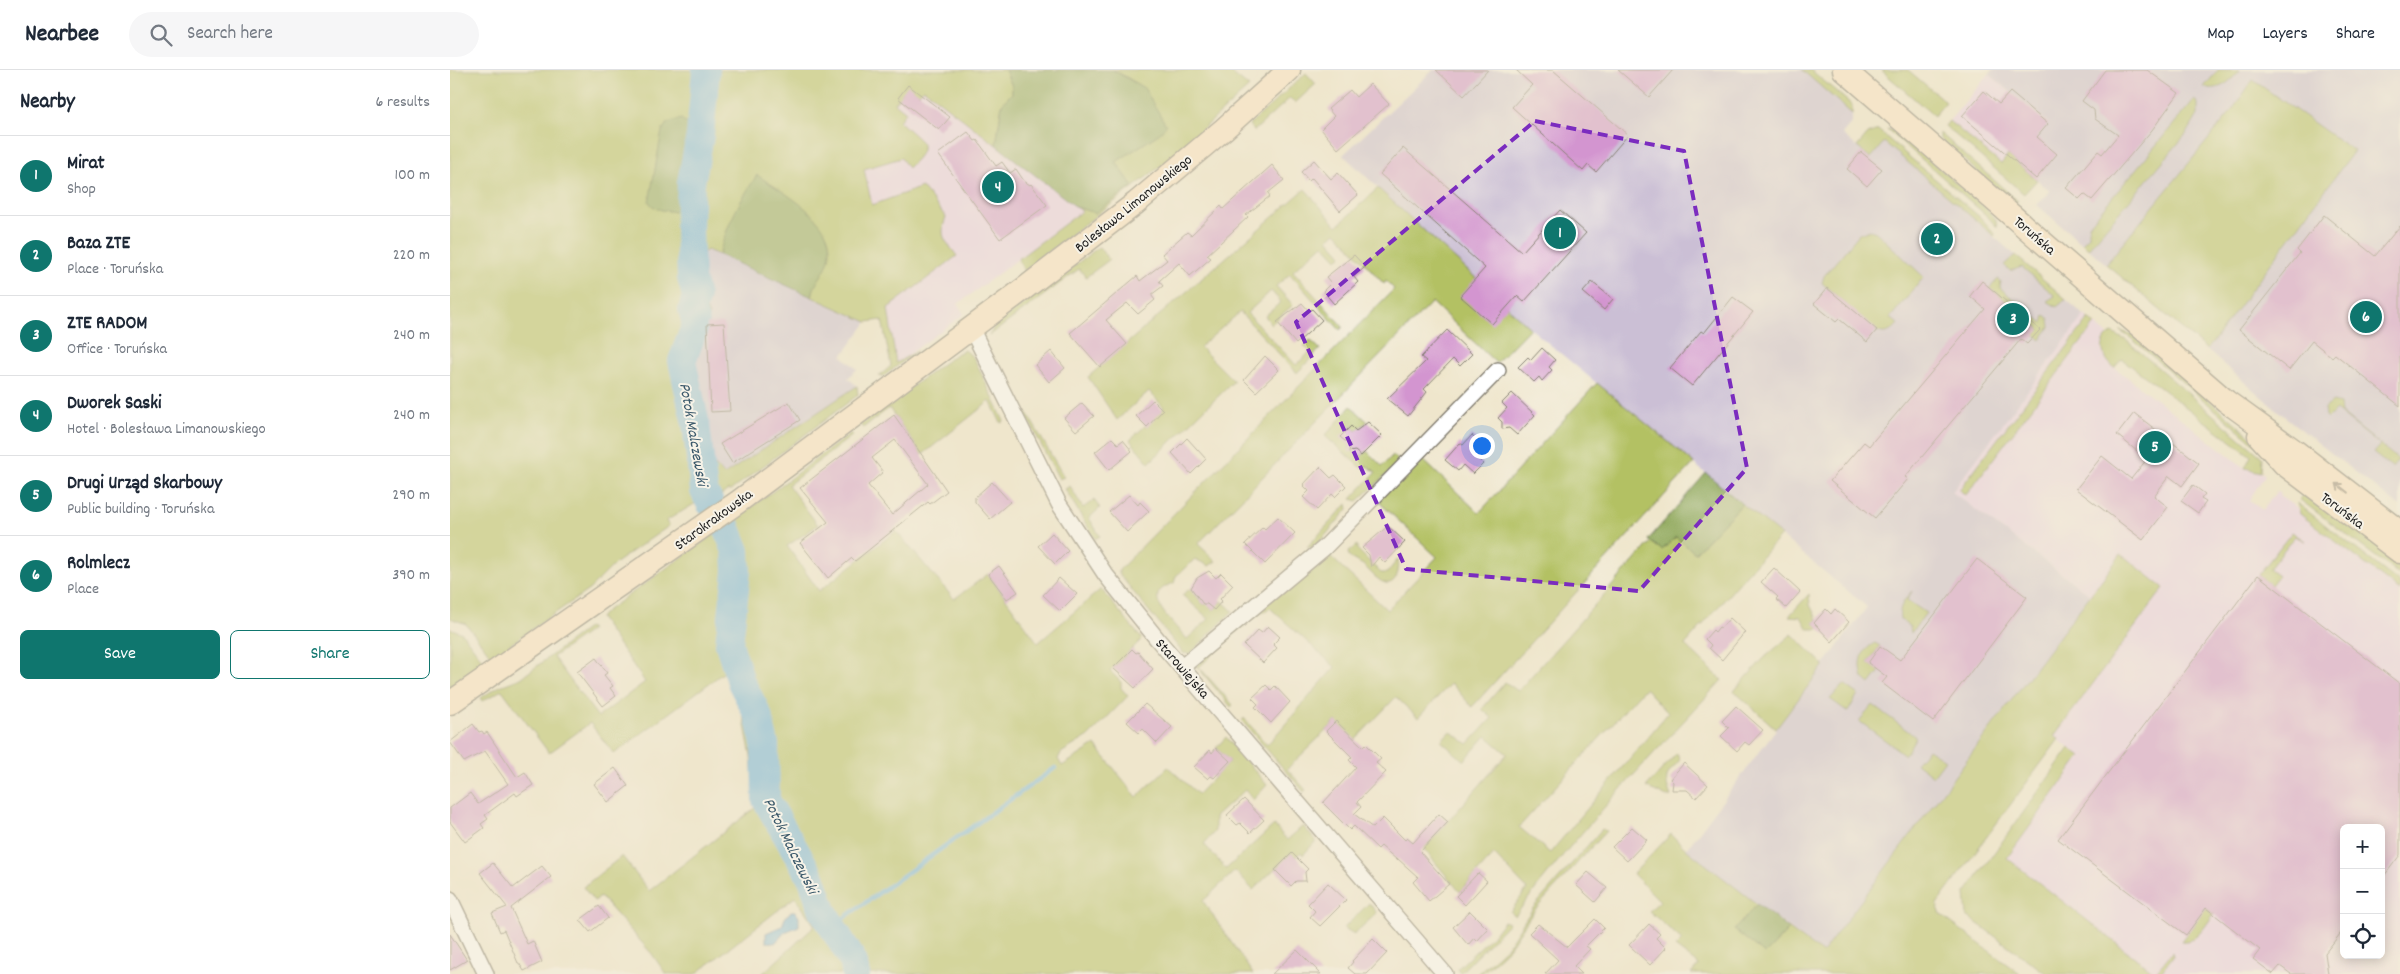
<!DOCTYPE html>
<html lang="en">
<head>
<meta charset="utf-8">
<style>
  :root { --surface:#fff; --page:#f6f6f7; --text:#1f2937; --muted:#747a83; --line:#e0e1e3; --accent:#0f766e }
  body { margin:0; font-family:Dekko,sans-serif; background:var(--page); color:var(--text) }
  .controls { position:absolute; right:15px; bottom:15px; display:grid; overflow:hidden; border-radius:8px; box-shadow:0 2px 12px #0003 }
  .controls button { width:45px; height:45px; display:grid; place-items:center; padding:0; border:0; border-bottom:1px solid var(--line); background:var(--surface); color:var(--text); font:25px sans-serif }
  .you { position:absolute; left:1031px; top:375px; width:18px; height:18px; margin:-12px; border:4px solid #fff; border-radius:50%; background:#1a73e8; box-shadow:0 0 0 8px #1a73e833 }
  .badge { display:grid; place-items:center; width:32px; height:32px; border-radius:50%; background:var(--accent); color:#fff; font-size:16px; font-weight:700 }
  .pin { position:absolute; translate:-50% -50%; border:2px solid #fff; box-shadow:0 1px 5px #0006 }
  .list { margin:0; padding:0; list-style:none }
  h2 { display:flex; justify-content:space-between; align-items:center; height:65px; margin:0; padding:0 20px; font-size:21px }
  h2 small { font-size:16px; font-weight:400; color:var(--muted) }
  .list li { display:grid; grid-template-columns:32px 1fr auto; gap:15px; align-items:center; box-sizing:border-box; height:80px; padding:0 20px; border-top:1px solid var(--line) }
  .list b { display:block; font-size:19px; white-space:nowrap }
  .list p { margin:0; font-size:16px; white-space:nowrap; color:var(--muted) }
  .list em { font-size:16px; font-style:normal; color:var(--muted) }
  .actions { display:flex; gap:10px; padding:15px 20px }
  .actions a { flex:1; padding:11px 0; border:1px solid var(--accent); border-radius:8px; text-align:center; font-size:18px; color:var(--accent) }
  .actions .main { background:var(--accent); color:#fff }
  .icon { flex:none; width:28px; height:28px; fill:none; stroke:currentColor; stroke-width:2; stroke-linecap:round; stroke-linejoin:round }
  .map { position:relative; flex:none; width:1950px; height:904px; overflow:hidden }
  header { display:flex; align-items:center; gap:30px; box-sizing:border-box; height:70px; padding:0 25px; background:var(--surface); border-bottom:1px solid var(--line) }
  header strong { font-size:24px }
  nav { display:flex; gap:28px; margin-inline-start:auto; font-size:18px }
  .search { width:350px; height:45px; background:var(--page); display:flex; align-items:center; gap:12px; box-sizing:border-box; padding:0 18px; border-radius:28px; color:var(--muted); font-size:19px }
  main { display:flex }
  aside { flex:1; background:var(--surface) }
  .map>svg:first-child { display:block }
  .built { fill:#ebd1eb; fill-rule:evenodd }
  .industrial { fill:#cbbfd5 }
  .green { fill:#b3c164; stroke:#686e40; fill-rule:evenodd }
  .forest { fill:#8ea75a; stroke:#55623b }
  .water { fill:#67b1df; stroke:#42667e }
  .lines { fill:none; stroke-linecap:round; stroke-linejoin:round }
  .stream { stroke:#67b1df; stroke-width:4.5 }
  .river { stroke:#67b1df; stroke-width:28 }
  .building { fill:#d395d0; fill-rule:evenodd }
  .street-casing { stroke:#868174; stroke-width:18 }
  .secondary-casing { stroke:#868174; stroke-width:25 }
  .street { stroke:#fff; stroke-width:15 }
  .secondary { stroke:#fde5c5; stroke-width:22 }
  .oneway { stroke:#988b79 }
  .marked { fill:none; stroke:#7b2cbf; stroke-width:4; stroke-dasharray:10 6; stroke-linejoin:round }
  .labels { text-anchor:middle; stroke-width:4; stroke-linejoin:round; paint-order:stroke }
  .street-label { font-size:15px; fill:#1c1c1c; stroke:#f7f3e8 }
  .water-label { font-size:16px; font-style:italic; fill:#3a586a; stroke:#f7f3e8 }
</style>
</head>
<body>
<header>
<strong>Nearbee</strong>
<div class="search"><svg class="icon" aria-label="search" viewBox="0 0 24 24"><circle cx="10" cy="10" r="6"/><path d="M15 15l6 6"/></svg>Search here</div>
<nav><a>Map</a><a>Layers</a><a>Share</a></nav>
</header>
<main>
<aside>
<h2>Nearby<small>6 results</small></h2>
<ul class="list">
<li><span class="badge">1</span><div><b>Mirat</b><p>Shop</p></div><em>100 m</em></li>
<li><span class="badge">2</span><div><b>Baza ZTE</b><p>Place · Toruńska</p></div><em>220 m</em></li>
<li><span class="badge">3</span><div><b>ZTE RADOM</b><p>Office · Toruńska</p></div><em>240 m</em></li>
<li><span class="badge">4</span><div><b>Dworek Saski</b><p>Hotel · Bolesława Limanowskiego</p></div><em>240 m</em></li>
<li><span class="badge">5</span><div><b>Drugi Urząd Skarbowy</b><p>Public building · Toruńska</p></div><em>290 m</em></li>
<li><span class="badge">6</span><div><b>Rolmlecz</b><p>Place</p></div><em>390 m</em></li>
</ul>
<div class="actions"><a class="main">Save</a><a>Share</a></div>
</aside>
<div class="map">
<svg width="1950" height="904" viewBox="0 0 1950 904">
  <rect width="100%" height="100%" fill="#f7f3e8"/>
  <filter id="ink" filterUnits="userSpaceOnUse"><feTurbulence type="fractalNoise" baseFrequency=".02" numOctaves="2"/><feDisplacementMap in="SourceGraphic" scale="10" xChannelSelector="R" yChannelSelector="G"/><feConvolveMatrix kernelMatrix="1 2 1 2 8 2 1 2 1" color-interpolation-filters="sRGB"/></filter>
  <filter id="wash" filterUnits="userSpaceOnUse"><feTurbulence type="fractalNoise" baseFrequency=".0096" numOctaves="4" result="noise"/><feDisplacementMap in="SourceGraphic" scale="20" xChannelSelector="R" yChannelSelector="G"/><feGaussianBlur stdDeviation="1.12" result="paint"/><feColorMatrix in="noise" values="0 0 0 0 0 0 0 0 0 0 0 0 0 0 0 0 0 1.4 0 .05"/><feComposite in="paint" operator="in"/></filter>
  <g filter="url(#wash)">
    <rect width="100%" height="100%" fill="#efe6cc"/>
    <g class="built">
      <polygon points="450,0 632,141 508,234 514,244 446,294 414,99"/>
      <polygon points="1539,4 1598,54 1607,84 1586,109 1559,86 1551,94 1499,51"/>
      <path d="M1634,244l25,22 -7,15 7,12 136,105 14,3 6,4 -16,25 13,10 15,-19 3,2 -1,3 18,12 10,12 93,71v383h-244l-149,-116 74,-102 -27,-19 110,-149 -43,-34 -31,41 -138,-103zM1894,758h37v127h-37z"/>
    </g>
    <g class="industrial">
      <polygon points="983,0 1352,0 1402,44 1402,52 1392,64 1420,88 1434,71 1634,245 1502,422 1640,525 1372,883 1236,780 1417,537 1074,253 893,85"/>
      <polygon points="1542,0 1950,0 1950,437 1834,346 1587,135 1600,121 1586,109 1607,84 1587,67 1598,53 1539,4"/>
      <polygon points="257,180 417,252 392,286 407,299 398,308 407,316 274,405 263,393 244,287 253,271 253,182"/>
    </g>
    <g class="green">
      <path d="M0,0h555l7,16v7l-10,11 -6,41 -72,-56 -5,5 -11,-8 -13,17 11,9 -7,9 21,19c7,11 -4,20 -12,28l-7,-10 -37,11 8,36 50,-18 24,30c-7,21 -1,22 11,39l-69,52 8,55 21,-12 -33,25h-5l12,-10 -9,-46 -15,2 -55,-25 2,-9 -94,-37 -1,4 -12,-5 -4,3 -1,45 7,17 -6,7v19l-9,16 19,106 11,12 133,-89 1,9 -128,96 -2,-1 -24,19 -3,-5 -3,2 -2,-3 -30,18 3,5 -52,36 -27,27 -98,68 -26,-33 -16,-6zM246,260l-12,32 26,129 -7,4 -3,-6 -3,-39 -16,-89 7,-23z"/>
      <path d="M663,0h115l21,17 -79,72 -146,112 -6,-12 64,-48 -6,-4 19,6 37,-27 -16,-24 44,-29c-11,-39 -9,-44 -47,-63z"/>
      <polygon points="1352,0 1361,0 1402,35 1402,44"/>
      <polygon points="1431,0 1458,0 1496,32 1484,46"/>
      <path d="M1768,0h21l1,1c-10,10 -20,21 -36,16z"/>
      <polygon points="856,3 866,14 845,33 840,28 804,61 799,55"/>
      <polygon points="1803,10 1904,81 1757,280 1656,194 1780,43"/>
      <polygon points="1744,30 1748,33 1748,45 1738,62 1638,179 1632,173 1639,166 1639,155"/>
      <polygon points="1499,51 1551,94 1558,85 1587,110 1574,124 1495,56"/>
      <polygon points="1437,59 1447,62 1539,141 1546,150 1547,157 1537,146"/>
      <polygon points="1428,60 1532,149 1545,164 1544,166 1434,72 1421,88 1407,77 1418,64"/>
      <polygon points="1490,63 1568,131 1563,133 1490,69"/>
      <path d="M928,118l152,140 -34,35 -64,-61 -234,242 18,17 -7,5 -14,-7 -19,17 -2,7c-5,2 -11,4 -14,8 -11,12 19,38 27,48l22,-20 -27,-24 9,-7 12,16h4l7,6 8,-9 11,10 -43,43 -7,-1 -64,-79v-4l275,-281 -8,-8 -2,3 -48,-52 -8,7 14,16 -5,4 -14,-15 -30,27 50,56 -3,3 -50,-56 -14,12 17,19 -22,19 -6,-8 16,-14 -10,-11 -24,22 49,52 14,-13 -6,-6 6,-6 10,9 -23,24 -57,-61 -40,35 34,34 -85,82 -19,-23 34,-32 -15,-17 -32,29 -29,-43 217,-188 32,37z"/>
      <path d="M1420,160l6,2 48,45 -34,41 8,6c-6,7 -12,12 -22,7l-54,-48 2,-7 35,-42z"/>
      <polygon points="649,177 659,190 636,207 629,199 539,266 545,255"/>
      <polygon points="1565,185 1616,229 1607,237 1597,231 1605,226 1572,197 1560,201 1554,195"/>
      <polygon points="1548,209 1551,211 1550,218 1593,253 1595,245 1599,248 1600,257 1591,270 1585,265 1590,259 1540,218"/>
      <polygon points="1639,248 1645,254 1516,425 1509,420"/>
      <polygon points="1670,261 1684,265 1812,376 1817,384 1682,269"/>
      <path d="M1662,263l14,7 136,117 -1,15 -16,-4 6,-12 -129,-97 -8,9c-11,-10 -18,-25 -2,-35z"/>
      <polygon points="515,280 524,288 554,351 551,353 540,331 472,385 439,338 413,358 410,355 506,284"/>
      <polygon points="1147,313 1244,393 1022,637 1001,613 968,648 946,627 905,670 886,651 837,699 856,720 854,722 792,651 794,648 817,675 885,597 820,538 801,549 749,597 783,635 781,637 746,595 815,535 880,486 937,540 987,487 930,433 932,426 969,386 1029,443"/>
      <polygon points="1883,332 1890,334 1891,343 1950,391 1948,390 1942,398 1923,383 1930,375 1886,340 1878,348 1876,346 1875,338"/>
      <polygon points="901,336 918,352 906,361 901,356 891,367 900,375 899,379 911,386 917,381 932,396 943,385 950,392 908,431 901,429 926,402 917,396 911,398 875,366"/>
      <polygon points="577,343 614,407 609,409 575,344"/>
      <polygon points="401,363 403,365 338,415 368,455 337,476 369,521 446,461 504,529 538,504 588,573 651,519 692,569 660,601 671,612 671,618 678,626 639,666 611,683 608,689 612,696 645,675 687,727 718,697 748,724 780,691 766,678 776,667 817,715 803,730 795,720 765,747 765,761 754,774 776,799 824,755 837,770 853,756 866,771 853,785 851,782 846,787 841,783 803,820 785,801 753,831 803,904 312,904 365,856 345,827 246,904 216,904 202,884 151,827 144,831 133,817 172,786 199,821 306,737 301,686 292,640 277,600 164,684 140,653 99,683 52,620 32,631 30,628 50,616 71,608 139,557 141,560 103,587 148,647 195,612 150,548 155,542 295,442"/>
      <polygon points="620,416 633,438 644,430 650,438 639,448 650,466 645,469 615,419"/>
      <polygon points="1856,424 1950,488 1950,505 1849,429"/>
      <polygon points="1847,433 1950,513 1950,521 1850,444"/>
      <polygon points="897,434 898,439 868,474 864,477 857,477"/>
      <path d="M1292,434l39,31 -96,110 37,35c-71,77 -145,152 -207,236l-5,-4 17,-23 -33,-35 -34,38 -36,-43 83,-95 -21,-18 -22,25 -23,-20 9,-10 18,13 24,-26 -10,-9 23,-27 13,9 133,-149 11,8 14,-13 19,16zM1195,618l23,25 -118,140 -31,-26z"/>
      <polygon points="1842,462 1855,471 1845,466 1819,499 1828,506 1821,515 1808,505"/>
      <path d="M907,475v4l24,24h6l11,-14c3,13 -4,33 -20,20 -6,-4 -10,-10 -15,-14 -5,-3 -9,-4 -14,-8l-1,-5z"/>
      <polygon points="1671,484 1714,518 1604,666 1609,669 1487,834 1491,845 1570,904 1241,904 1249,895 1225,877 1232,870 1199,841 1210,831 1183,804 1221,764 1237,780 1307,834 1285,860 1315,884 1339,859 1372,883"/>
      <path d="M1462,521l-5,9 19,13 -15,20 -1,-6 -10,-8c-2,-13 5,-19 12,-28z"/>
      <polygon points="1359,524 1360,535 1367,549 1364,553 1370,558 1368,559 1358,559 1351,547 1339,546"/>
      <polygon points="0,558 12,563 34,592 0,617"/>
      <polygon points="1342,564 1374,595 1326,659 1284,621 1315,587"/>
      <path d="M1425,573l5,3 -12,17 12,8 -10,13 -7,-6c-4,-14 -3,-28 12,-35z"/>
      <polygon points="1394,614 1408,624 1398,642 1380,629"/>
      <polygon points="1423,635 1466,667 1455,685 1409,651"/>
      <polygon points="1620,678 1631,686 1557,788 1705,903 1722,882 1723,886 1710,904 1597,904 1517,846 1515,823"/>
      <polygon points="1478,679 1495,690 1483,706 1466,693"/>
      <path d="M1227,683l3,7c-14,15 -17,17 -9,36l-4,1 -21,-10z"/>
      <polygon points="1152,759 1156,761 1084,841 1059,878 1031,904 1027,904 1057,877 1083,838"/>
      <polygon points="919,833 927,843 904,864 894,858"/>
      <path d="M1756,838l8,6c-9,12 -17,29 -33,27z"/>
      <polygon points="1054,851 1059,853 1010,903 1007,899 1044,864"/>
    </g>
    <g class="forest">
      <polygon points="555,0 663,0 694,18 716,55 710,63 666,92 683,116 645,143 626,137 546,75 552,34 562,23 562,16"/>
      <path d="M231,49l17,13 -11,80c-12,-1 -31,1 -38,-10l13,-71 5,-8z"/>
      <path d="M307,105c26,18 81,45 72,84 -3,14 -16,24 -17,38l-93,-42c8,-31 21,-54 38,-80z"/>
      <polygon points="1256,403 1292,434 1245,483 1226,467 1212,480 1198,470"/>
      <polygon points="1307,834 1339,859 1315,884 1284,860"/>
    </g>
    <polygon class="water" points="341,841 345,841 349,847 349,856 335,862 325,873 316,872 316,863 332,856 335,848"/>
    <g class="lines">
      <g class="stream">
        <polyline points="260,433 266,440"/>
        <polyline points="381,857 605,698"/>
      </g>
      <g class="river">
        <polyline points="256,0 250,66 241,113 239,158 241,208 246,226 242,240 246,254 232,291 246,354 254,421 260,433"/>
        <polyline points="276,456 286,481 287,501 279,574 291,612 308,645 315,674 316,730 362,809 373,841 403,891 406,904"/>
      </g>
    </g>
    <g id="blocks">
      <g class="building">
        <polygon points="986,0 1038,0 1014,26"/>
        <polygon points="1066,0 1103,0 1178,65 1146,102 1138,95 1133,101 1062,37 1082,15"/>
        <polygon points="1168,0 1223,0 1199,27"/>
        <polygon points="1655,0 1697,0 1729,23 1702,60 1642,130 1634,124 1629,129 1616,118 1648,81 1652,84 1668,65 1645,49 1644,40 1632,31"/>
        <polygon points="920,14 939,34 888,79 871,59 884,46 878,39 900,20 906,27"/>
        <polygon points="458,15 500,47 489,60 448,28"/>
        <polygon points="1534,21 1549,34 1560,22 1598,54 1587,67 1607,84 1586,109 1512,46"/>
        <polygon points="518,62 525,71 527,70 546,96 552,92 560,103 566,99 574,111 580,115 581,114 597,135 550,169 488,84"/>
        <polygon points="953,78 1072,182 1110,140 1136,163 1074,232 1067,226 1042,254 1010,226 1035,198 930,104"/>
        <polygon points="1411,82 1432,99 1417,116 1397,99"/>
        <polygon points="864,90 881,109 888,103 908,125 890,141 862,108 859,111 851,102"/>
        <polygon points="822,95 834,110 818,123 820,126 796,145 798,147 757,185 761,188 740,206 729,193 709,211 713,216 701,225 705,230 688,244 677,233 656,250 677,274 650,297 620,263 687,206 690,211 717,190 712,184 737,162 741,165 771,136 773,139"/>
        <polygon points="1874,145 1925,186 1950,156 1950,336 1885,284 1882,287 1862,271 1839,300 1789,260 1850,183 1847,180"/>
        <polygon points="904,185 915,197 904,207 908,212 884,234 873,221 881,213 876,207"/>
        <polygon points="1532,211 1590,260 1577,274 1571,269 1455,407 1458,409 1425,448 1380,411 1414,372 1419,376 1535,239 1520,226"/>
        <polygon points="1142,212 1163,229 1154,240 1133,222"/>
        <polygon points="1377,218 1427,260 1417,272 1389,249 1386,252 1364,234"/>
        <polygon points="1283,227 1303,242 1242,316 1220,298 1251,261 1254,263"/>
        <polygon points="852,233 859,241 862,239 872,250 846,274 827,252"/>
        <polygon points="274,253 280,341 261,342 257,254"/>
        <polygon points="997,260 1022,284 1010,296 1003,289 974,319 977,322 958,346 937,329 976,291 971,287"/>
        <polygon points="1092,278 1105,290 1099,297 1102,300 1092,311 1089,307 1084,312 1068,297 1078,287 1081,290"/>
        <polygon points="601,281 615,298 599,312 585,295"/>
        <polygon points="815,286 829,300 806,322 794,310"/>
        <polygon points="1062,323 1085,345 1067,365 1059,358 1052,359 1052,352 1048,348 1057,338 1052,333"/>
        <polygon points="703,330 713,340 697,357 686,346"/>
        <polygon points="339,332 350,350 282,393 270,374"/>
        <polygon points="632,333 644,346 626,361 614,348"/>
        <polygon points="1684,343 1749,393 1732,416 1719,406 1704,426 1718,437 1693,470 1626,419 1652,386 1681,409 1697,389 1667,365"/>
        <path d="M444,345l53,76 -17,13 -2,-2 -73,59 -3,-3 -24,20 -28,-35 28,-21 -28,-34zM445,370l33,44 -36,31 -24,-30 15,-13 -11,-14z"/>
        <polygon points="918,352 932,365 911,386 905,381 899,382 900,375 890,367 901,356 906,361"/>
        <polygon points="1022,365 1034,376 1025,386 1033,394 1023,404 1013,395 1008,401 995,390 1010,373 1013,375"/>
        <polygon points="662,368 668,374 673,370 682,381 659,400 645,382"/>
        <polygon points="737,368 756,389 741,404 722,383"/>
        <polygon points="870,397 881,408 885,405 896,416 885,427 882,424 867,440 853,427 859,421 853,415"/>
        <polygon points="542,412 560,432 540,449 525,432 525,427"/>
        <polygon points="1743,415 1755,424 1751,429 1756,432 1748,443 1731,431"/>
        <polygon points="679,425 688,435 690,432 699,441 677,462 659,442"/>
        <polygon points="828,447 845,463 815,494 795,474 813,457 815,459"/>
        <polygon points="938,456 955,472 935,493 929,487 921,497 919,485 912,478"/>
        <polygon points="602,463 618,481 605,494 588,476"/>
        <polygon points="1527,489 1577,527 1483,652 1432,613 1437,607 1418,593 1430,576 1450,590"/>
        <polygon points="549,496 568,522 557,529 538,504"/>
        <polygon points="1324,498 1350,522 1336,538 1326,529 1328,527 1311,512"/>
        <polygon points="759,501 766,508 771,503 783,515 770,529 772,531 764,540 757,534 753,534 741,518 747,508"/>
        <polygon points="1808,505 1950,614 1950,785 1931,810 1931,758 1894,758 1894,859 1875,883 1878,904 1841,904 1830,896 1823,904 1803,889 1810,880 1756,838 1736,865 1608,769"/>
        <polygon points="609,508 627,524 610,541 593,525"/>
        <polygon points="1376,539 1381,544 1385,539 1399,552 1382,572 1364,553"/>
        <polygon points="1280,548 1295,562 1272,590 1259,578 1261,575 1255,569 1263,560 1265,562 1269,557 1271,558"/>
        <polygon points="818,556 830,567 823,574 827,578 813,593 794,575 808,560 812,563"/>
        <polygon points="682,579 686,583 688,582 703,599 685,618 663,598"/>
        <polygon points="146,588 157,603 154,605 163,616 160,618 166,626 153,636 127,602"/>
        <polygon points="816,615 821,620 825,616 840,632 821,653 805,637 808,634 802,628"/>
        <polygon points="695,634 722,657 707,673 693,659 689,663 677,652"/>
        <polygon points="1286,636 1313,660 1299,675 1295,672 1287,681 1271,666 1279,658 1272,651"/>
        <polygon points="886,651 913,677 916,674 931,689 926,693 936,702 907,732 911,737 904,744 923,758 933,748 955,770 957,768 963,773 989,744 998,752 970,782 999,814 979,831 963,812 968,807 948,789 947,790 931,776 928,779 904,756 900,760 873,733 906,697 899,690 902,687 876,661"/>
        <polygon points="23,654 29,662 32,661 34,664 37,662 67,707 75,702 83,715 67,726 65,723 35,745 38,749 31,754 34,758 15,772 0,752 0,738 20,723 28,734 58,714 35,681 14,692 0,672"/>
        <polygon points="766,678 780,691 764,708 761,706 758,709 744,697 760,680 762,683"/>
        <polygon points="1234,693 1258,715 1246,728 1237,720 1222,720 1223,712 1220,709"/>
        <polygon points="165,698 178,716 158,732 144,714"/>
        <polygon points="794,729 814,750 800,763 790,753 787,755 777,745"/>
        <polygon points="1182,757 1197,770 1177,791 1162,777"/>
        <polygon points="842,783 858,799 855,802 856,811 846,811 841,816 825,800"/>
        <polygon points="43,793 63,818 92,796 101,807 61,838 77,874 83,871 92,892 74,901 69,893 68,893 54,860 50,862 42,843 57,837 30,803"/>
        <polygon points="1138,802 1157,818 1145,832 1126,815"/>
        <polygon points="1028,803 1037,811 1015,835 1006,826"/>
        <polygon points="878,813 896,830 870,856 860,847 865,841 858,834"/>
        <polygon points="149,836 158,848 140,862 130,850"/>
        <polygon points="1020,841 1038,859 1027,871 1024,868 1018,875 1003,857"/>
        <polygon points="1145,849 1154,858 1136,876 1140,879 1124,896 1132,904 1095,904 1108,890 1079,863 1088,854 1117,877"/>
        <polygon points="1199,854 1210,864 1206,868 1216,878 1200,895 1179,875"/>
        <polygon points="0,864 17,890 0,900"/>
        <polygon points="923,869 937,883 917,904 905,904 898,898 903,892 902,891"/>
        <polygon points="847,880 871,904 822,904"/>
      </g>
    </g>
  </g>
  <g filter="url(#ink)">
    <use href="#blocks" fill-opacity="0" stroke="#868174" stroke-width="1"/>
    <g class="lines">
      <g class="street-casing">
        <g id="street">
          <polyline points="521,258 609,434 655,504 708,570 995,904"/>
          <polyline points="732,597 874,478 1048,300"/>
          <polyline points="0,829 36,904"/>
        </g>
      </g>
      <g class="secondary-casing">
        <g id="secondary">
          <polyline points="1394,0 1776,331 1845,381 1950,462"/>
          <polyline points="1809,366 1834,394 1950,482"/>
          <polyline points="0,633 288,432 575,218 686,133 774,59 839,0"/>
        </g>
      </g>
      <use href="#street" class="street"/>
      <use href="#secondary" class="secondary"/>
    </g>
    <defs><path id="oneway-shaft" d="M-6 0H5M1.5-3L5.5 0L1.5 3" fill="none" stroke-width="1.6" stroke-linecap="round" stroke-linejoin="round" transform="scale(1.25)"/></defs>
    <use class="oneway" href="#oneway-shaft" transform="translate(1892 418) rotate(-142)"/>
  </g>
  <path d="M0 0H1950V904H0ZM1085,51l149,30 63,317 -108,123 -233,-22 -110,-247z" fill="#efe6cc" fill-opacity=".55" fill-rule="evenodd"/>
  <path class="marked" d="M1085,51l149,30 63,317 -108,123 -233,-22 -110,-247z"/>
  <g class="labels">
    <g class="street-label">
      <text transform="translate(683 133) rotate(-39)" y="5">Bolesława Limanowskiego</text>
      <text transform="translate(1585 165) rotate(41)" y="5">Toruńska</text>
      <text transform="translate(1893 440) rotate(37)" y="5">Toruńska</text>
      <text transform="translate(263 449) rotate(-36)" y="5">Starokrakowska</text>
      <text transform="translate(733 598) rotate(49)" y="5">Starowiejska</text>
    </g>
    <g class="water-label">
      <text transform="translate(245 364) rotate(80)" y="6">Potok Malczewski</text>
      <text transform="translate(342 775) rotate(64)" y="6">Potok Malczewski</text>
    </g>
  </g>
</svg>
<div class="controls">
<button>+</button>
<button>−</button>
<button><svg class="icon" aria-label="locate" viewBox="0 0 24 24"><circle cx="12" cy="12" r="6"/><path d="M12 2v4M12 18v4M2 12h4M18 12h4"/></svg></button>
</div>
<div class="you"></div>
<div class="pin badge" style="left:1110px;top:163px">1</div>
<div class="pin badge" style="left:1487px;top:169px">2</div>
<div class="pin badge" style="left:1563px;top:249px">3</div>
<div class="pin badge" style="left:548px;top:117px">4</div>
<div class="pin badge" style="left:1705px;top:377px">5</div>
<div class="pin badge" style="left:1916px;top:247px">6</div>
</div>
</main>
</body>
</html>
